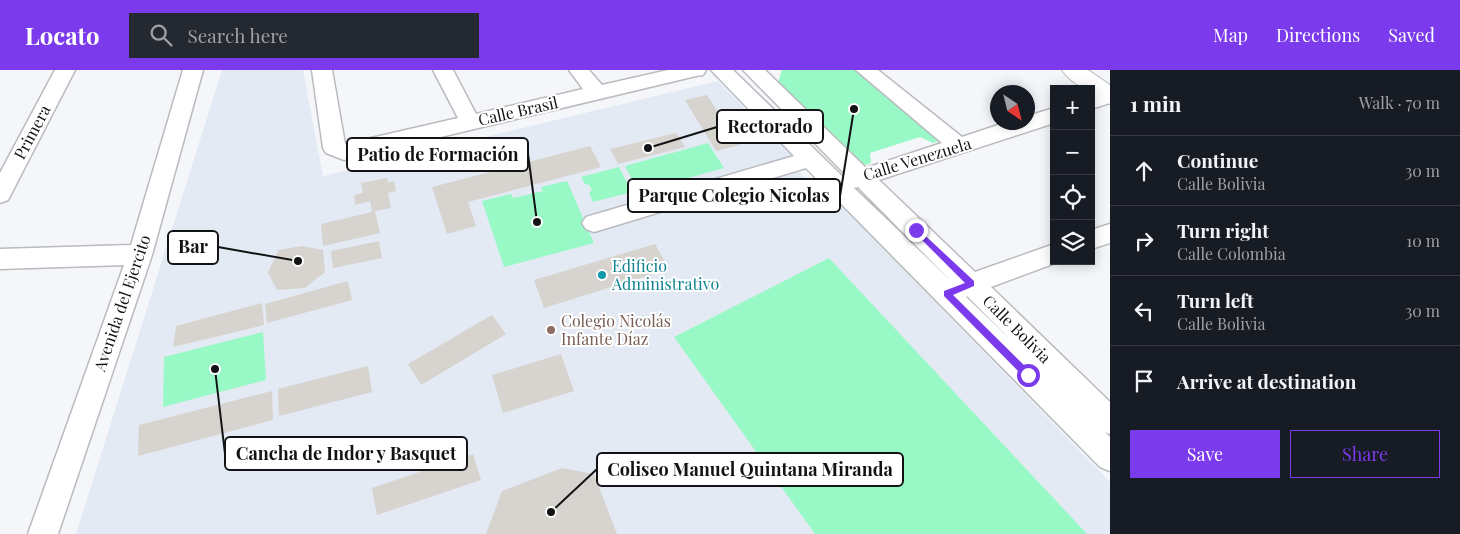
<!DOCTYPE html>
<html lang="en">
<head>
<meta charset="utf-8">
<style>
  :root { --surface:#171b24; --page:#242831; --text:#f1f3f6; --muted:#9ea1a6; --line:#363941; --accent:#7c3aed }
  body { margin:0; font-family:"Playfair Display",serif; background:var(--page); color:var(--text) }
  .controls { position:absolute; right:15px; top:15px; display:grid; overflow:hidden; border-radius:0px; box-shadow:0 2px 12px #0003 }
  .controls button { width:45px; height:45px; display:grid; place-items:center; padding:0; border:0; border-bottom:1px solid var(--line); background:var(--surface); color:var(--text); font:25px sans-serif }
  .compass { position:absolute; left:990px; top:15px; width:45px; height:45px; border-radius:50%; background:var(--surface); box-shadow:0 2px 12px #0003; rotate:145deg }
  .stop { position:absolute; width:15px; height:15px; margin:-11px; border:4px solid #7c3aed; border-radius:50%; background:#fff }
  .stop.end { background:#7c3aed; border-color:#fff; box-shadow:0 1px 5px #0008 }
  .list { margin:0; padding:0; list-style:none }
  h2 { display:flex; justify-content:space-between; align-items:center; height:65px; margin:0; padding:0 20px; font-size:21px }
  h2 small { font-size:16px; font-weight:400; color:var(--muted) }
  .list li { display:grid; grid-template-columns:32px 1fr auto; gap:15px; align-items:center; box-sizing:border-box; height:70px; padding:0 20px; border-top:1px solid var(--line) }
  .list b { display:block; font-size:19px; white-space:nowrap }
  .list p { margin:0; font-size:16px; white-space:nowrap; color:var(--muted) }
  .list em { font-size:16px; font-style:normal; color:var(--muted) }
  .actions { display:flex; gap:10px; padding:15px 20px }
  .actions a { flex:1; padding:11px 0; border:1px solid var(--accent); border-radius:0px; text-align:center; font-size:18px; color:var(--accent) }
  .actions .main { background:var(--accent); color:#fff }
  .icon { flex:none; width:28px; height:28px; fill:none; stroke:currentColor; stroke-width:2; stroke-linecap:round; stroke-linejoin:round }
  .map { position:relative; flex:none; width:1110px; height:464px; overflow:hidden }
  header { display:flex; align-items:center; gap:30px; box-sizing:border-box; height:70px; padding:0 25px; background:var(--accent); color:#fff }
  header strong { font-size:24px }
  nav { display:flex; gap:28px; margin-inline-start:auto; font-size:18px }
  .search { width:350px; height:45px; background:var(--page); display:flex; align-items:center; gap:12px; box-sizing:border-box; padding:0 18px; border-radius:0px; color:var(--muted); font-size:19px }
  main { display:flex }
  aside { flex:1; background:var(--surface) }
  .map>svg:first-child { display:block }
  .built { fill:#e3eaf4 }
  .green { fill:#98f9c6 }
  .building { fill:#d7d3cf }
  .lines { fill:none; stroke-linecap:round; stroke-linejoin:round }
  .minor-casing { stroke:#b9bbbf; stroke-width:3 }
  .major-casing { stroke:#b9bbbf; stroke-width:2 }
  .minor { fill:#fff; fill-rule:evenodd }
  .major { fill:#fff; fill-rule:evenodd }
  .route { fill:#7c3aed }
  .culture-dot { fill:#0f9aa8; stroke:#fff; stroke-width:2 }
  .education-dot { fill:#8d6e63; stroke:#fff; stroke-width:2 }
  .labels { text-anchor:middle; stroke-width:4; stroke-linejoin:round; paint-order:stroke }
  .street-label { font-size:16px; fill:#121314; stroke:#fff }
  .culture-label { font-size:16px; fill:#0d838f; stroke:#fff; text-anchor:start }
  .education-label { font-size:16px; fill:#785e54; stroke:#fff; text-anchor:start }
  .leader { fill:none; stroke:#121314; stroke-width:2 }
  .callout-dot { fill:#121314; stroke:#fff; stroke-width:2 }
  .callout { fill:#fff; stroke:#121314; stroke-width:2 }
  .callout-label { font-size:18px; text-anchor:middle; font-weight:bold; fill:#121314 }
</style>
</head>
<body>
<header>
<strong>Locato</strong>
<div class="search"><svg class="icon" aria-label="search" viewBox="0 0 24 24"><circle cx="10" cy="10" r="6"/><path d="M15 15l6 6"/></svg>Search here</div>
<nav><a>Map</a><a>Directions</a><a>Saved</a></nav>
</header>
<main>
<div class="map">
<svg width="1110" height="464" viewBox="0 0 1110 464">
  <rect width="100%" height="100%" fill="#f4f6fa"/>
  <polygon class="built" points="222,0 303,0 323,106 718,11 791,85 786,89 804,107 815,108 1110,412 1110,464 76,464"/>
  <g class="green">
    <polygon points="782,0 857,0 939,71 933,73 920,67 870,83 871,93 862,96 778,12"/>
    <polygon points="708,73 724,98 639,122 625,96"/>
    <polygon points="619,97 632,122 593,132 589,123 592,120 589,115 585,114 581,107"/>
    <polygon points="567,111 594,173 504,197 482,131 511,124 513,128 543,121 541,117"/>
    <polygon points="829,188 1087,464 815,464 674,267"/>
    <polygon points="263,262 266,310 163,337 164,287"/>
  </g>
  <g class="building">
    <polygon points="707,25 740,75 716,81 685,30"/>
    <polygon points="741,39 765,62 749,69 726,45"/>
    <polygon points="676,63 685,77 618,94 610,79"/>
    <polygon points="590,76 601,97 468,132 476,156 447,164 432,117"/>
    <polygon points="387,108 388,112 394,111 396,121 388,123 391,138 375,141 380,163 323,176 321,154 372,142 370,131 355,135 354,125 363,123 361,113"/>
    <polygon points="379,171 382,188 333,198 331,181"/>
    <polygon points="655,174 669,199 544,238 534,210"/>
    <polygon points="302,176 323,180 325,202 305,218 277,220 268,203 278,180"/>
    <polygon points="348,211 352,230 267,253 265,234"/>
    <polygon points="262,233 264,255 173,277 176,256"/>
    <polygon points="492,245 506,264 421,315 408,294"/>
    <polygon points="561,284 574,321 503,343 492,305"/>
    <polygon points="368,296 372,322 279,346 278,319"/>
    <polygon points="272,321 273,350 138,386 139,355"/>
    <polygon points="473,384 481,410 377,445 372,418"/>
    <polygon points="562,398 594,404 617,464 486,464 502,421"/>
  </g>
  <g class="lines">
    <g class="minor-casing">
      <g id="minor">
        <polygon points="55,0 75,0 8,130 0,133 0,103"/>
        <polygon points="183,0 203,0 152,185 58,464 28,464 124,195 0,199 0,179 131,175"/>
        <polygon points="312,0 332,0 345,74 458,48 433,0 453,0 476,44 583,19 569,0 589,0 602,15 668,0 706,0 703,5 696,6 344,90 326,83 323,78"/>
        <path d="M711,0h22l109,106 3,-2 -102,-104h22l101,98 76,-25 -86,-73h22l84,67 45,-15h21v-6l26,-8v15l-175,57 96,92 79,-28v17h7l-70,26 119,115v32l-5,-2 5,5v34l-10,-4 -294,-299 -212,64 -8,-3 -4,-6 4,-6 208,-61zM858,117l93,94 -97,-93zM967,226l44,44 -45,-43z"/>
        <polygon points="1110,19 1110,33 1091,39 1091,25"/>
        <polygon points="1110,154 1110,173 1091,179 1091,160"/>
      </g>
    </g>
    <g class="major-casing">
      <path id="major" d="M1062,0h26l22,15v19l-19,-11v-4c-10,0 -23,-10 -29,-19z"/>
    </g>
    <use href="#minor" class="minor"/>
    <use href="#major" class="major"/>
  </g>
  <polygon class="route" points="916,157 974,211 974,216 953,225 1031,302 1031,308 1025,308 944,226 944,221 965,213 914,162 913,160"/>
  <circle class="culture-dot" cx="602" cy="205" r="5"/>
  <circle class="education-dot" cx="551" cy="260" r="5"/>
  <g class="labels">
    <g class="street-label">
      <text transform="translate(518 41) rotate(-13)" y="6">Calle Brasil</text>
      <text transform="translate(32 62) rotate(-62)" y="6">Primera</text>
      <text transform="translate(917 89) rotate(-17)" y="6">Calle Venezuela</text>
      <text transform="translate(122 233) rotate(-71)" y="6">Avenida del Ejercito</text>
      <text transform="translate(1017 259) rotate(45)" y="6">Calle Bolivia</text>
    </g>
    <g class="culture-label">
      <text x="612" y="202">Edificio<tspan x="612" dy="18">Administrativo</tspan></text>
    </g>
    <g class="education-label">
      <text x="561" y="257">Colegio Nicolás<tspan x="561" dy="18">Infante Díaz</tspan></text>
    </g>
  </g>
  <path class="leader" d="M648 78L717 57M537 152L528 84M854 39L840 126M298 191L218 177M215 299L225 384M551 442L597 399"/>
  <g class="callout-dot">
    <circle cx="648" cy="78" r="5"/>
    <circle cx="537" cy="152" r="5"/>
    <circle cx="854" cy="39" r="5"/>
    <circle cx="298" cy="191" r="5"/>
    <circle cx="215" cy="299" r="5"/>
    <circle cx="551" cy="442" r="5"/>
  </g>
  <g class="callout">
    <rect x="717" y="40" width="106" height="33" rx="5"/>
    <rect x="347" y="68" width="181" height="33" rx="5"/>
    <rect x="628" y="109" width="212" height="33" rx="5"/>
    <rect x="168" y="161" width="50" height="33" rx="5"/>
    <rect x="225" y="367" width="242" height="33" rx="5"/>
    <rect x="597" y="383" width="306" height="33" rx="5"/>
  </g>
  <g class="callout-label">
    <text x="770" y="63">Rectorado</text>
    <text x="438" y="91">Patio de Formación</text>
    <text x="734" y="132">Parque Colegio Nicolas</text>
    <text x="193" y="183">Bar</text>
    <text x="346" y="390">Cancha de Indor y Basquet</text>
    <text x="750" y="406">Coliseo Manuel Quintana Miranda</text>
  </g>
</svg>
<div class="controls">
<button>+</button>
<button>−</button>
<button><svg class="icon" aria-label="locate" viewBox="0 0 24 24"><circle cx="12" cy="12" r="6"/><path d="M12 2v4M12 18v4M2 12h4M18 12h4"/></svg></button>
<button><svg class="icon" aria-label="layers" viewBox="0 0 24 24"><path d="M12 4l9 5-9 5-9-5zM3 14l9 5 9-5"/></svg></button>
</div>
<svg class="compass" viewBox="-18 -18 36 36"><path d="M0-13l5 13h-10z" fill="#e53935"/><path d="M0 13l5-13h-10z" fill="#9ea1a6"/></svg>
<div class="stop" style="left:1028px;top:305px"></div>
<div class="stop end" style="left:916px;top:160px"></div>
</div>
<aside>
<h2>1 min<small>Walk · 70 m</small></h2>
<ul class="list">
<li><svg class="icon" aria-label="ahead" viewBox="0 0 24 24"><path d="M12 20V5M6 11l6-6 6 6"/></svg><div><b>Continue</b><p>Calle Bolivia</p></div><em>30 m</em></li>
<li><svg class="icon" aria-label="right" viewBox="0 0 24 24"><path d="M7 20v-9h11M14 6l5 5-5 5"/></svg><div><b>Turn right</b><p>Calle Colombia</p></div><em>10 m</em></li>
<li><svg class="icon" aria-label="left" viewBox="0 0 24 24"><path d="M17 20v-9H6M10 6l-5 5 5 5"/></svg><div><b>Turn left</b><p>Calle Bolivia</p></div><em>30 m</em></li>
<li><svg class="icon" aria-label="arrive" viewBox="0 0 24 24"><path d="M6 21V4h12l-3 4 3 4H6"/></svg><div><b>Arrive at destination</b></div></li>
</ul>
<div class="actions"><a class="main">Save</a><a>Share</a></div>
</aside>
</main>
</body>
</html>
